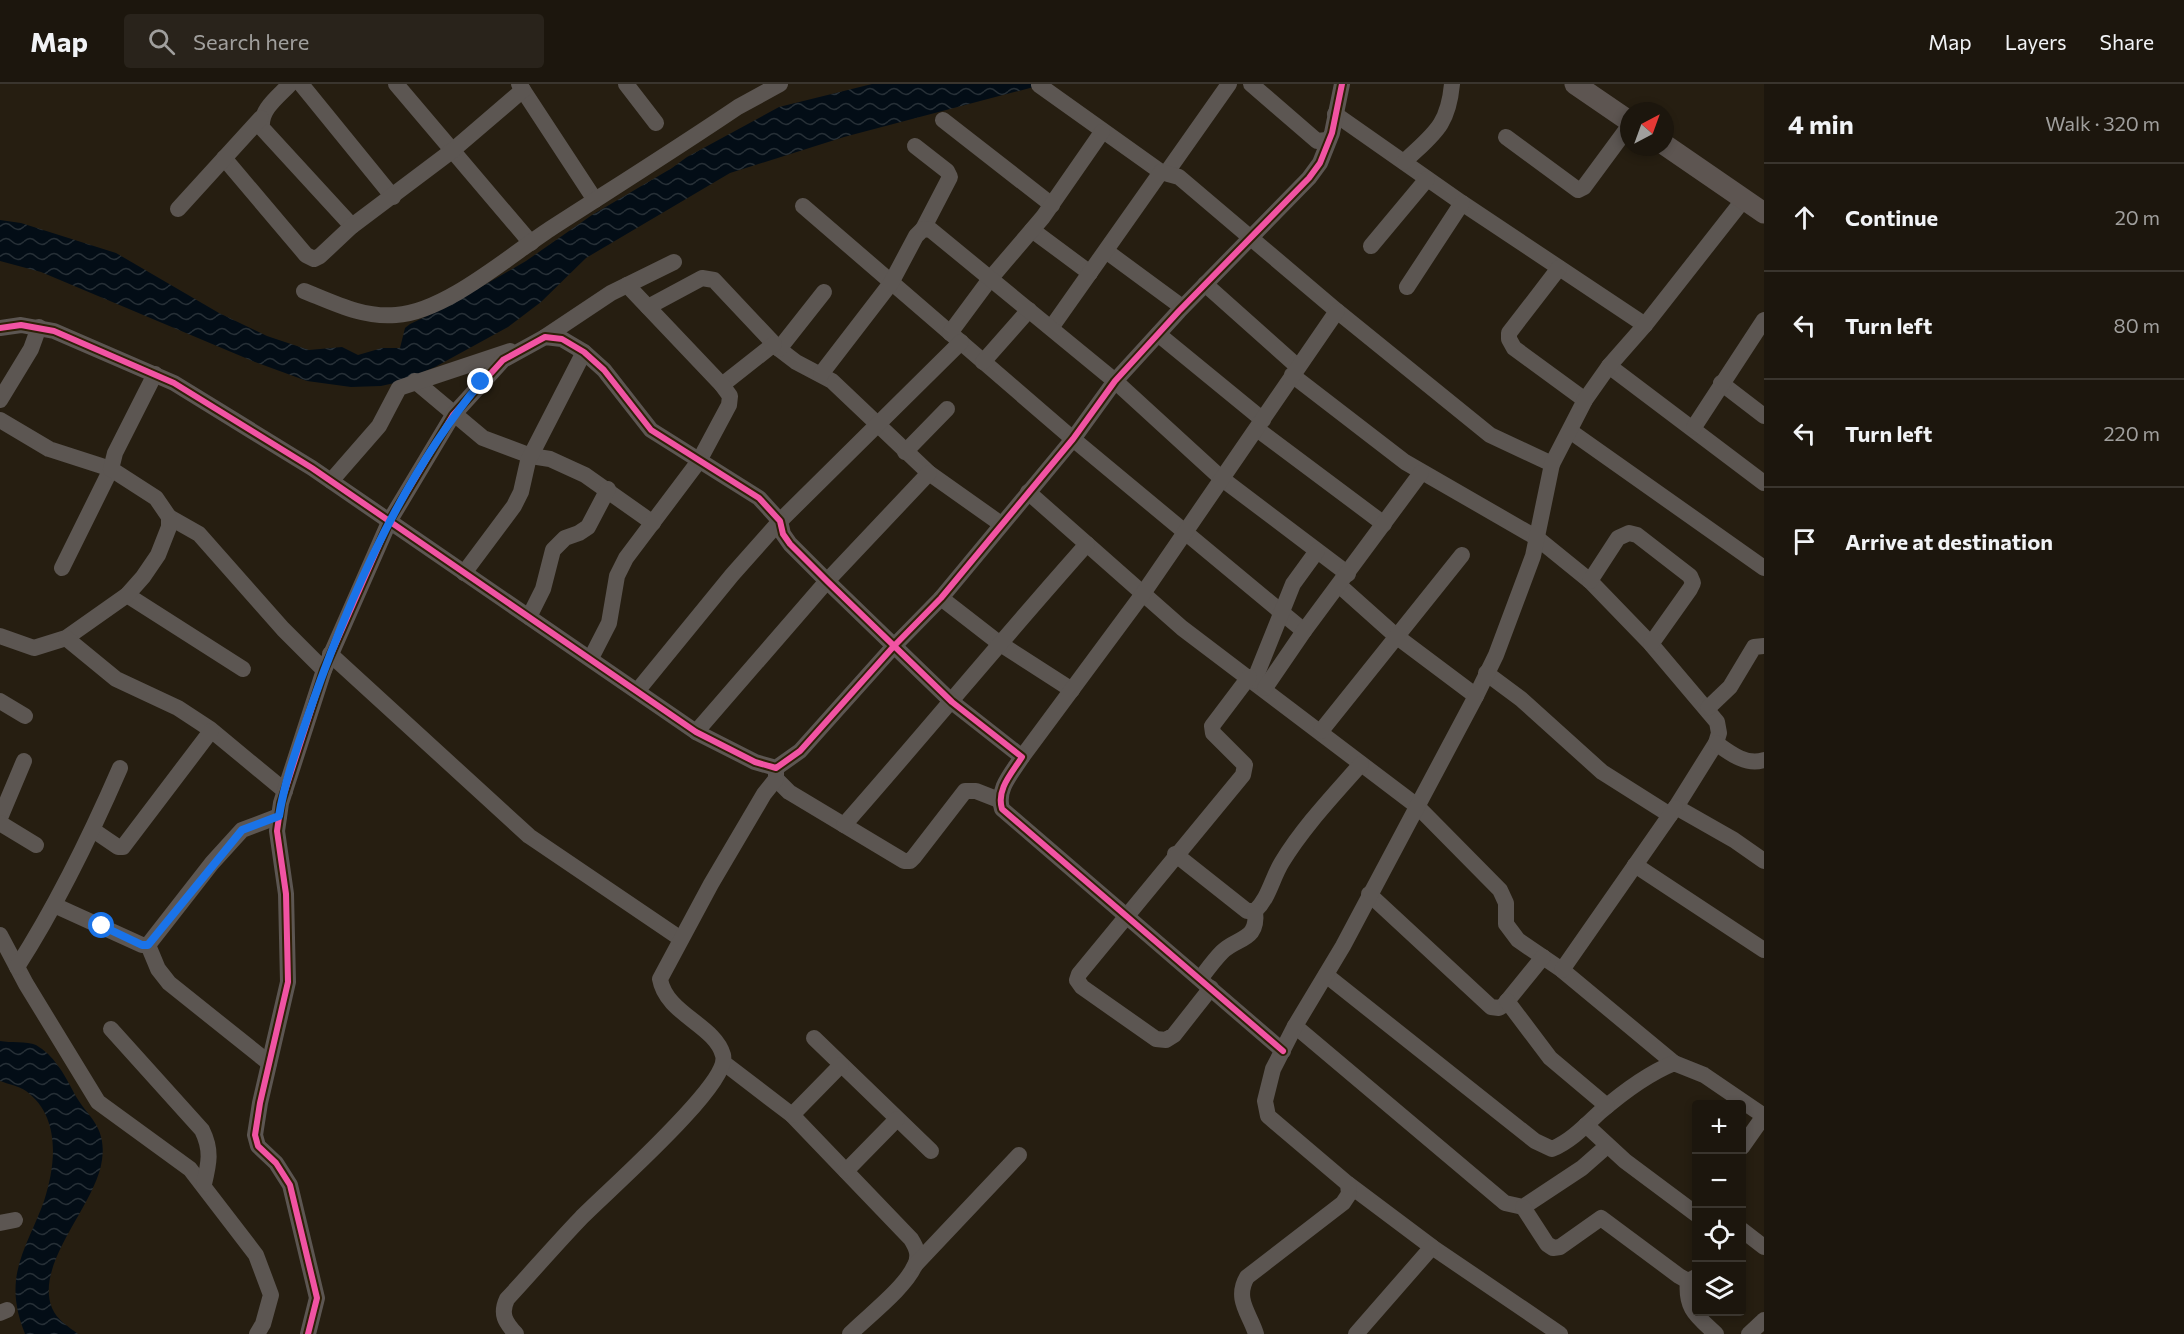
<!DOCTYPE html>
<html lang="en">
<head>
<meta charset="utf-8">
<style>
  :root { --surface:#1c160d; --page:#29231b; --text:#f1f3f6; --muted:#a09f9d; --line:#3a352e }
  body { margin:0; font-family:Commissioner,sans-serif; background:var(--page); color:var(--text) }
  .controls { position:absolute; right:18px; bottom:18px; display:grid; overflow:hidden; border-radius:6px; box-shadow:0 3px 9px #0003 }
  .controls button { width:54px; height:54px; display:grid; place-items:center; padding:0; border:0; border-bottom:2px solid var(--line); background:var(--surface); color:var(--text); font:30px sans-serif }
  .compass { position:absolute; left:1620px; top:18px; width:54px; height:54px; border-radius:50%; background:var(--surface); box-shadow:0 3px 9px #0003; rotate:41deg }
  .stop { position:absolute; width:18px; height:18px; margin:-14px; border:4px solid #1a73e8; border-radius:50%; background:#fff }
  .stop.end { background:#1a73e8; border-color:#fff; box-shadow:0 2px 6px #0008 }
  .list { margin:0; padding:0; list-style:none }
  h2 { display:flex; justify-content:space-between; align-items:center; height:78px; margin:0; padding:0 24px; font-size:26px }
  h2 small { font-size:20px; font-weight:400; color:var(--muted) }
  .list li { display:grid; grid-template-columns:39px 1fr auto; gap:18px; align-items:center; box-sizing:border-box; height:108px; padding:0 24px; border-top:2px solid var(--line) }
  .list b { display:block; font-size:22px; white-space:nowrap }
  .list em { font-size:20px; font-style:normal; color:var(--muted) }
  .icon { flex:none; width:33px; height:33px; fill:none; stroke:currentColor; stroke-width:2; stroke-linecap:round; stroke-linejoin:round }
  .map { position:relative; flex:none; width:1764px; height:1250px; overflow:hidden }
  header { display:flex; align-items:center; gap:36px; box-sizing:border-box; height:84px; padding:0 30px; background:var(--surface); border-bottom:2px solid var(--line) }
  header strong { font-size:28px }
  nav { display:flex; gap:33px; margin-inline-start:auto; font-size:21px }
  .search { width:420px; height:54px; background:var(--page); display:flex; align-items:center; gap:15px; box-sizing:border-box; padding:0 21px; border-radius:6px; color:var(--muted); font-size:22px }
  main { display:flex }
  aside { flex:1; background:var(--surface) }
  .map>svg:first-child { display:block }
  .water { fill:url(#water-waves) }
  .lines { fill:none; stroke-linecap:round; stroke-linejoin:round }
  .minor { stroke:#5c5652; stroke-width:16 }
  .major { stroke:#5d5551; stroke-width:21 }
  .cycleway-casing { stroke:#2f2008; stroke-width:10 }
  .cycleway { stroke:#f153a3; stroke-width:6 }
  .route { stroke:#1a73e8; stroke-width:8 }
</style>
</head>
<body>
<header>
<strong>Map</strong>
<div class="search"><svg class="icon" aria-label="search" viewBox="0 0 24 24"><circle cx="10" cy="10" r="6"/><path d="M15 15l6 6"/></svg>Search here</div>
<nav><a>Map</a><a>Layers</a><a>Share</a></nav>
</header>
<main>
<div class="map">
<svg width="1764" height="1250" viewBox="0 0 1764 1250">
  <defs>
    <pattern id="water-waves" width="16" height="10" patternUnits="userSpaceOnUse" patternTransform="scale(1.5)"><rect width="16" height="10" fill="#030d16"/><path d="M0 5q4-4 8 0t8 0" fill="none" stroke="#273037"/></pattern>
  </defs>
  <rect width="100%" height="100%" fill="#261e11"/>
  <g class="water">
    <polygon points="872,0 1045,0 844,53 730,89 586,174 541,218 508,243 435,283 399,298 381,302 351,303 307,297 255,278 41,188 0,177 0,136 21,139 116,169 219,229 267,252 309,266 342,263 358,271 382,264 400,264 405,244 410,240 448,222 526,177 592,131 672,84 687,73 779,23"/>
    <path d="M0,957c10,2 27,0 36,4 18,10 28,29 37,46 13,26 34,33 29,69 -6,45 -68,103 -50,148 5,12 17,19 26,26h-53c-7,-18 -11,-34 -9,-54 3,-27 19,-53 28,-79 12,-37 17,-84 -18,-110 -7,-5 -18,-7 -26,-10z"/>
  </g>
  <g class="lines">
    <g class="minor">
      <path d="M290,0c-12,13 -30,25 -28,44l90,98"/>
      <polyline points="301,0 393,113"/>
      <polyline points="396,0 531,159"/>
      <polyline points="519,0 595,116"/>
      <polyline points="626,0 656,39"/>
      <polyline points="1251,0 1317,57 1327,56"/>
      <polyline points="1039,1 1161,88"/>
      <polyline points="1335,30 1462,119 1645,241"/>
      <polyline points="943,36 1052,121"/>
      <polyline points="1506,53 1578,106 1584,103 1629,42"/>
      <polyline points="915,62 947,87 950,93 923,145"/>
      <polyline points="224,74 306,171 314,175 320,172 352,142 453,66 523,6"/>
      <path d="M1404,78c29,-28 44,-35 48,-78"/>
      <polyline points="1167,88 1229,0"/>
      <polyline points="803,122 1073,355 1304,547"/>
      <polyline points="178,125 261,34"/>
      <polyline points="1032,146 1090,189"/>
      <polyline points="1371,162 1427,95"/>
      <polyline points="1106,167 1182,223"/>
      <polyline points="1559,184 1509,249 1509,255 1514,264 1585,316"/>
      <polyline points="1205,200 1298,283"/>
      <polyline points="1407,203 1462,119"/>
      <path d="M304,207c30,12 59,27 92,24 49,-3 113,-59 154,-86 62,-40 126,-80 188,-122l42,-23"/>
      <polyline points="648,223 702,194 714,196 779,265 796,278 832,297 929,389 1001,440"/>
      <polyline points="0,244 21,241 54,247 174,299 312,384 696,648 755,678 776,684 800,667 894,562 941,514 1073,355 1115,297 1179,227 1309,94 1320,79 1332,49 1342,0"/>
      <polyline points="1051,244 1161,88 1179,93 1337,227 1490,351 1552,380"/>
      <polyline points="950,249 990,195 1043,133 1102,48"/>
      <polyline points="1158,250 1263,336"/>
      <polyline points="545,253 611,209 674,178"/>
      <polyline points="779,265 824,208"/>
      <polyline points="983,278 1029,226"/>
      <polyline points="1609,282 1764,399"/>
      <polyline points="821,290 891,199 916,152 923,145 931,146 1115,297 1221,394 1348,490"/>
      <polyline points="1292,291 1405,378 1537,454 1590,497 1651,560 1717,638 1719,649 1716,659 1676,723 1734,756 1764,777"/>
      <polyline points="415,297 483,354 531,372 550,375 585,391 653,439"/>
      <polyline points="1721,299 1764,332"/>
      <polyline points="722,301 774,260"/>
      <polyline points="0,316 31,265 39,243"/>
      <polyline points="0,336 49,365 111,385 62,484"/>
      <polyline points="1694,343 1764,236"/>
      <polyline points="1257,345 1384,440"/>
      <polyline points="1570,347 1764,484"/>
      <polyline points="905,368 947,325"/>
      <polyline points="331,397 379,342 399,304 510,267"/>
      <polyline points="1028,408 1182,544 1417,722 1500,806 1506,819 1506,840 1518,856 1562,886 1674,979"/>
      <polyline points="169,433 199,450 283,545 324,586"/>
      <polyline points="464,489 514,422 521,408 528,377 584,268"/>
      <polyline points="1590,497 1618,454 1629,449 1637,451 1690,492 1693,499 1690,505 1651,560"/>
      <polyline points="1340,502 1396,552 1476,612"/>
      <polyline points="127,511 243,585"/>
      <polyline points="941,514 999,559 1072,606"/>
      <polyline points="529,533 543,505 553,466 565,454 579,449 588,443 608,405"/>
      <polyline points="0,552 34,564 66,554 127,511 143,493 158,471 169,443 169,433 156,414 111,385 115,369 155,290"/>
      <polyline points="66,554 116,595 178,624 210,645 285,707"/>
      <polyline points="330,570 529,752 681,855"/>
      <polyline points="591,574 609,539 617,492 626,474 699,377 729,321 730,312 722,301 627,201"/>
      <polyline points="1486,589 1521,615 1602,688 1670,731"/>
      <polyline points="1254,597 1293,500 1317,467"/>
      <polyline points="1265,604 1304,547 1421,389"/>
      <polyline points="638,606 732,491 780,437 961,258"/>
      <polyline points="0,617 25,632"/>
      <polyline points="1708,624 1730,603 1754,563 1764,562"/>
      <polyline points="1321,647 1462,471"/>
      <polyline points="696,648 827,497 929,389"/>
      <path d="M1716,659c14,10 30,23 48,17"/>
      <polyline points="1022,673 1142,511 1337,227"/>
      <polyline points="776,685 776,695 789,708 904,777 910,777 914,773 965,707 976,707 999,716"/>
      <polyline points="0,734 24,677"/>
      <polyline points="0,739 36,761"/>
      <path d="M844,741c82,-93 160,-188 243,-281"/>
      <polyline points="93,746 118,763 123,763 211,647"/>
      <path d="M1175,770l72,57h8c14,-13 17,-33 27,-49 22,-36 51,-66 79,-98"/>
      <polyline points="1635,781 1764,866"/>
      <polyline points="1369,810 1491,923 1499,924 1504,921 1543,873"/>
      <polyline points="54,821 142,861 148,861 212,779 242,746 279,732"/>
      <polyline points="0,851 26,900 98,1018 190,1085 256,1171 271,1211 263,1240 257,1250"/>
      <polyline points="148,861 158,885 169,899 269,979"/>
      <path d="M17,883c41,-64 73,-130 103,-199"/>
      <polyline points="1562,886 1675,724"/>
      <path d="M1326,891l209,166 17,8c19,-8 33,-23 48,-37 22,-19 47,-38 74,-49l30,12 60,41 -22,31"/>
      <path d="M1200,895c7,-9 14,-19 22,-27 15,-15 37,-11 33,-41"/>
      <polyline points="1211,904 1174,951 1166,956 1156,955 1082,903 1077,896 1079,890 1243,691 1245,681 1213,649 1212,642 1249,593"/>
      <polyline points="1507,917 1550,974 1607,1022"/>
      <polyline points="1295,942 1505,1119 1523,1123 1582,1084 1607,1062"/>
      <path d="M111,945l91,101c10,20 7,33 2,54"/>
      <polyline points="814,954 931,1067"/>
      <path d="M724,979l68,52 119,124c5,8 9,16 4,26 -10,23 -46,50 -65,69"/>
      <polyline points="792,1031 841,981"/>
      <polyline points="1586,1041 1625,1077 1696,1130"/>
      <polyline points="846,1087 897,1035"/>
      <polyline points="1348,1100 1432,1163 1560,1250"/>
      <polyline points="1523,1123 1547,1160 1553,1164 1560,1163 1601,1134 1679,1192 1688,1197 1696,1193"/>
      <polyline points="0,1139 15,1136"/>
      <polyline points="1742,1146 1764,1163"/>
      <polyline points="916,1180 1019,1071"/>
      <path d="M1688,1197c-3,28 9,35 28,53"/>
      <polyline points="0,1229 7,1226"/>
      <path d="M308,1250l9,-36 -27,-113 -14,-22 -18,-17 -3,-11 5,-32 28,-121 -2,-88 -9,-63 4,-28 43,-133 66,-150 63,-105 50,-55 42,-23 17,2 22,13 20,18 47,60 108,68 21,23 3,13 7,10 37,37 125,121 70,55c-10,16 -26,32 -20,52l281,242"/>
      <path d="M516,1250c-11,-12 -16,-20 -9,-35 25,-27 49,-55 74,-81 24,-25 150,-134 142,-163 -8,-30 -57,-41 -63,-76l51,-95 53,-90 12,-15"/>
      <path d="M1256,1250c-6,-20 -22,-35 -9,-57l96,-74 6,-9 -1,-10 -80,-68 -3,-15 8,-32 22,-43 48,-80 133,-250 20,-41 37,-99 19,-92 33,-64 24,-34 36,-41 99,-126"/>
      <polyline points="1356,1250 1432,1163"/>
      <polyline points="1749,1250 1764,1236"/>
    </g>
    <g class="major">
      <polyline points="1575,0 1629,37"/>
      <polyline points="1665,61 1764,129"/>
    </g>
    <g class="cycleway-casing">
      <g id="cycleway">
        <polyline points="0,244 21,241 54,247 174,299 312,384 696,648 755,678 776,684 800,667 894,562 941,514 1073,355 1115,297 1179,227 1309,94 1320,79 1332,49 1342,0"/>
        <path d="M308,1250l9,-36 -27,-113 -14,-22 -18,-17 -3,-11 5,-32 28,-121 -2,-88 -9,-63 4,-28 43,-133 66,-150 63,-105 50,-55 42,-23 17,2 22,13 20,18 47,60 108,68 21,23 3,13 7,10 37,37 125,121 70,55c-10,16 -26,32 -20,52l281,242"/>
      </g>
    </g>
    <use href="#cycleway" class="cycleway"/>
  </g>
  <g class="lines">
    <path class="route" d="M102,842l40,19h6l94,-115 37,-14c6,-37 20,-74 32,-109 39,-112 94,-234 170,-325"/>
  </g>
</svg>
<div class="controls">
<button>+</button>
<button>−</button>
<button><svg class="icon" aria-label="locate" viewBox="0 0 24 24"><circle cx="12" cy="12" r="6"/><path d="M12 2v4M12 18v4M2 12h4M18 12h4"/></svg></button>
<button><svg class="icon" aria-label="layers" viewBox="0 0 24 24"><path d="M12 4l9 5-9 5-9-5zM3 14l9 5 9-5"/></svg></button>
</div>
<svg class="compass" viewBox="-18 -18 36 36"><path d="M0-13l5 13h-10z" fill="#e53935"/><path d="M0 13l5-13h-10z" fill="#a09f9d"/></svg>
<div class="stop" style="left:102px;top:842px"></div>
<div class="stop end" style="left:481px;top:298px"></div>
</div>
<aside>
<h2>4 min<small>Walk · 320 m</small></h2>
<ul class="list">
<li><svg class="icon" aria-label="ahead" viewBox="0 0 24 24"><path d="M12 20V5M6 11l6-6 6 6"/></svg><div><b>Continue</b></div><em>20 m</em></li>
<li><svg class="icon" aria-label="left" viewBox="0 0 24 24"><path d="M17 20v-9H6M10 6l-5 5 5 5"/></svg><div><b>Turn left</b></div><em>80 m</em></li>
<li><svg class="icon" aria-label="left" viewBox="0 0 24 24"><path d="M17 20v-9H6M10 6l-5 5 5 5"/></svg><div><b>Turn left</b></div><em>220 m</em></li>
<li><svg class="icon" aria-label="arrive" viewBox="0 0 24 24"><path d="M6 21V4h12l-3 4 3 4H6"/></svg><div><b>Arrive at destination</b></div></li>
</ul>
</aside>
</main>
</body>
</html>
